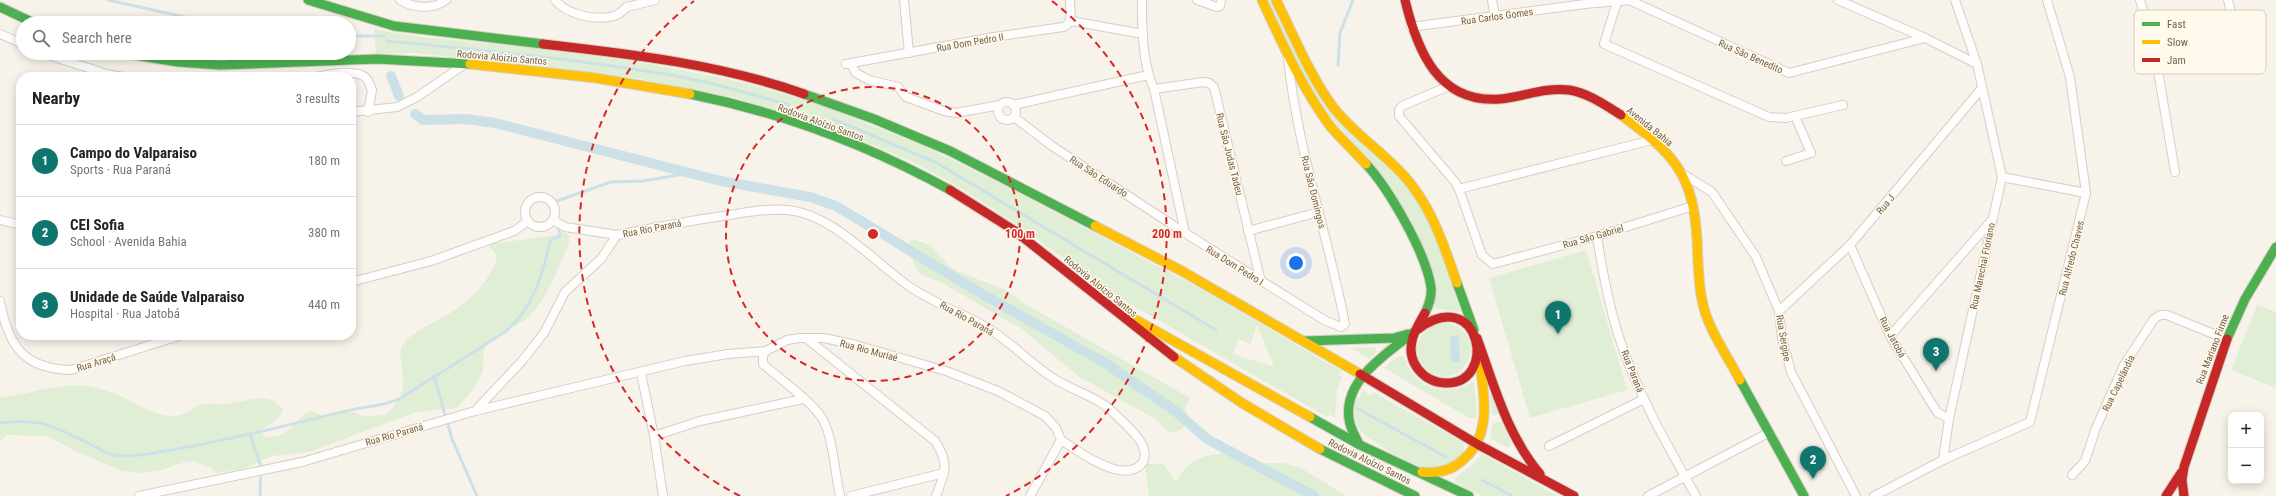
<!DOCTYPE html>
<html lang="en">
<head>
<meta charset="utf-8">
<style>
  :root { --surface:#fff; --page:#f6f6f6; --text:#222; --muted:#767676; --line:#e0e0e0; --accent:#0f766e }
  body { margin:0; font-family:"Roboto Condensed",sans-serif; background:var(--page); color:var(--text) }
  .controls { position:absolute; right:12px; bottom:12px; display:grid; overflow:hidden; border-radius:8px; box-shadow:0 2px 10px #0003 }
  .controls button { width:36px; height:36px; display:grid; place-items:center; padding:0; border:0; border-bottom:1px solid var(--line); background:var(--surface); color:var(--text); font:20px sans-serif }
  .you { position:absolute; left:1296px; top:263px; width:14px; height:14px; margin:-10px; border:3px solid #fff; border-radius:50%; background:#1a73e8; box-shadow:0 0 0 6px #1a73e833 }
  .badge { display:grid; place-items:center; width:26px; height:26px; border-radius:50%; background:var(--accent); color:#fff; font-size:13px; font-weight:700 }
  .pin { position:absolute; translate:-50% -33px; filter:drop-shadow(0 1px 2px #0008) }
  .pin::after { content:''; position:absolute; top:21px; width:14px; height:12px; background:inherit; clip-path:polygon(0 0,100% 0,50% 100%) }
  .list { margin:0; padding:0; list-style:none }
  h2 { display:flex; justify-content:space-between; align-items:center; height:52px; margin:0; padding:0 16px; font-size:17px }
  h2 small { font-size:13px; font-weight:400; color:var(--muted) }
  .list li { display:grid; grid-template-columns:26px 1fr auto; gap:12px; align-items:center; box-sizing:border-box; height:72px; padding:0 16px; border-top:1px solid var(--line) }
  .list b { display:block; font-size:15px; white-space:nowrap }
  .list p { margin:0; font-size:13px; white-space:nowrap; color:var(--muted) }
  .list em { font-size:13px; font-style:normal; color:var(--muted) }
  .icon { flex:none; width:22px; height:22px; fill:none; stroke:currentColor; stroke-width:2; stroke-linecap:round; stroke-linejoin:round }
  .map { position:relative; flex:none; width:2276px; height:496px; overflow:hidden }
  .search { position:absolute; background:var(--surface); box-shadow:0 2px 10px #0003; left:16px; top:16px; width:340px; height:44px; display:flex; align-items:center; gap:10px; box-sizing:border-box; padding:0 14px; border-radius:22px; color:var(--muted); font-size:15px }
  .panel { position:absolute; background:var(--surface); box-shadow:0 2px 10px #0003; left:16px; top:72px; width:340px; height:268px; border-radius:16px }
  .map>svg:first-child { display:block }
  .green { fill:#e0eed5; fill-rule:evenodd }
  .water { fill:#cce1e7 }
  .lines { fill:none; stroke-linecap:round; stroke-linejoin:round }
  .stream { stroke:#cce1e7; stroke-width:3 }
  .canal { stroke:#cce1e7; stroke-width:10 }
  .street-casing { stroke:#d4cfc6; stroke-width:10 }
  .fast-casing { stroke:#d5cfc5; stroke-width:11 }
  .slow-casing { stroke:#d5cfc5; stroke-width:11 }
  .jam-casing { stroke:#d5cfc5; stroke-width:11 }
  .street { stroke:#fefdfc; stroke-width:8 }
  .fast { stroke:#4caf50; stroke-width:9 }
  .slow { stroke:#ffc107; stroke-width:9 }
  .jam { stroke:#c62828; stroke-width:9 }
  .ring { fill:none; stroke:#d62828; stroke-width:2; stroke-dasharray:7 5 }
  .labels { text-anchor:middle; stroke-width:3; stroke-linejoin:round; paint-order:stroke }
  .street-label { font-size:10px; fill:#755f4a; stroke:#fffaeb }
  .key { fill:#fffaeb; stroke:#d6ccbb; stroke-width:1 }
  .key-label { font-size:11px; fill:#755f4a }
  .centre { fill:#d62828; stroke:#fffaeb; stroke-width:2 }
  .ring-label { font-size:12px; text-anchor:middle; font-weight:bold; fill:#d62828; stroke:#fffaeb; stroke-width:3; stroke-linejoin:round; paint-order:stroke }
</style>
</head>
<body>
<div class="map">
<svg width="2276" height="496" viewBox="0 0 2276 496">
  <rect width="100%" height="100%" fill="#f7f3ea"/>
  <g class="green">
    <path d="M1267,0h4c17,35 35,82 59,112 27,35 68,56 90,94 17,28 28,70 40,102l-1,4 -25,-4 1,-8 -56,-128 -51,-58 -24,-37z"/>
    <path d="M374,29l47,8 127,12 91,13 93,18 50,13 48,16 94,37 81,40 200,105 136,80 -2,4 3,2 -5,13 -2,28 -6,-4 -2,3 -209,-120 -115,-82 -41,-26 -43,-24 -88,-38 -98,-30 -104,-20 -213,-24 -40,1zM1257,325l17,42 -41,-13 5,-15 13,5z"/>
    <path d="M564,232l5,4v7c-10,25 -23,58 -43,76 -13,10 -31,13 -40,27 -5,9 -1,18 -4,27 -5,13 -16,24 -25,35l-41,4 -107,40 -37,4 -29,13 -27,4 -5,-5 -18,-7 -8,1 -23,8 -23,3 -17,-2 -47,-20 -28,-15 -40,-1 -7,6v-43c28,-4 66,-17 93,-11 12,3 28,8 40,15 12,7 27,15 42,14 9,0 15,-6 22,-10 10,-4 20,-1 30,-2 19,-2 43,-14 56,6 -3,12 -17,12 -22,23l5,4c26,1 25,-17 45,-26l17,7 16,-6h9l10,4 23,-1c8,-8 15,-17 17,-29 1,-11 -6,-35 0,-42 8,-10 22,-17 33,-23 25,-13 44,-28 57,-53 5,-8 5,-16 -4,-20l1,-4 60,-8z"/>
    <polygon points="913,239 930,245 949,266 959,272 1004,289 1027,305 1190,398 1185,408 1189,422 1181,430 1169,433 1157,420 1078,376 1022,329 942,283 920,274 915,267 910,251 910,240"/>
    <polygon points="1586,250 1627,390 1530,418 1489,278"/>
    <polygon points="2257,305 2276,312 2276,388 2231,370"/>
    <path d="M1444,323c43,4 29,62 -7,52 -8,-2 -15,-8 -18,-16 -7,-18 7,-34 25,-36zM1458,335l2,27h-9l-1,-26z"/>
    <polygon points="1375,347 1377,352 1369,359 1351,348"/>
    <path d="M1399,356l5,1c10,32 43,42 70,24l3,36 -8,1 -85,-50z"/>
    <path d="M1363,391l8,4 2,-3 91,51v9c-10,11 -23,17 -39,15 -15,-2 -63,-29 -69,-43 -3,-9 -2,-19 -1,-28l4,2z"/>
    <polygon points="1492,393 1500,414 1492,415 1490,394"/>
    <polygon points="1503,422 1511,443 1509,448 1490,438 1493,423"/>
    <path d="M1224,453l36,10h24l17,5 45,28h-197l-4,-32h18l13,18c12,-22 23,-26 48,-29z"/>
    <polygon points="1482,454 1558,496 1482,496 1455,482 1455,478 1471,466"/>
  </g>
  <polygon class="water" points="1459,335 1460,362 1451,362 1450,336"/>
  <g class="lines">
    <g class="stream">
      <polyline points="108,0 185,17 241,23"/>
      <polyline points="349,36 384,36"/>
      <path d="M387,41c98,10 196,18 293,36 37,6 73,18 109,28"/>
      <polyline points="1338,65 1340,33 1353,0"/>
      <polyline points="833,119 935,162 1216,330"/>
      <polyline points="434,376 452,439 477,496"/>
      <polyline points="1358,409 1446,457"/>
      <path d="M0,423c41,-5 50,2 86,19 9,4 18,11 28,13 20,3 43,-3 63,-6 57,-10 112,-24 169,-38 19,-5 37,-4 55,-13l104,-66c27,-23 38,-57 45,-91l10,-5 -6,-34 57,-20 32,-1 48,-8"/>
      <polyline points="250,435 261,466 260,496"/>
      <polyline points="1482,480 1512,496"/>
    </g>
    <g class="canal">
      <polyline points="391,76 399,96"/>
      <polyline points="415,114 423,120 466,119 495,123 721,181 810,197 836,206 977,291 1105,363 1174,410 1207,439 1314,496"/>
    </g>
    <g class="street-casing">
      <g id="street">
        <path d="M400,0c13,8 34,10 46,0"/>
        <path d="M555,0c12,15 41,21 59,16 5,-1 9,-6 13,-9"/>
        <polyline points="904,0 909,53"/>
        <path d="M1142,0c0,29 0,62 12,89l31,144 139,87 17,7 4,-3c-17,-89 -48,-176 -57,-266"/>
        <polyline points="1197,0 1217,7 1220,6 1221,0"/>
        <polyline points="1492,0 1495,16"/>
        <polyline points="1629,0 1789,73 1925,38"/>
        <polyline points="1838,0 1925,38 1977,64"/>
        <polyline points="2140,0 2155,53 2175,172"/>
        <polyline points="2228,0 2230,8"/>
        <polyline points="1617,2 1604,44 1769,117 1786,118 1843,105"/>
        <polyline points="627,7 655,0"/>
        <polyline points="1071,21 1143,34"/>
        <polyline points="1411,27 1585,4 1631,0"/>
        <polyline points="0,34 23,44"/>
        <polyline points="42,53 107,74 123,77"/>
        <path d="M846,64l148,-27 69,-10c11,-4 7,-17 7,-27"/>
        <polyline points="851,64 856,73 869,80 898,87 906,97 944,111 956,113 1000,105"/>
        <path d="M315,77c12,-2 41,-9 51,1 3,3 4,8 6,12l-4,22"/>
        <polyline points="1449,86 1402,106 1399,110 1399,116 1455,182 1459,189 1482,255 1493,264 1597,236 1693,206"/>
        <polyline points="1154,89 1203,82 1209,83 1214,87 1261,282"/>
        <circle cx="1007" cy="111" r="9"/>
        <polyline points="1013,105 1148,75"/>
        <polyline points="351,112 397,107 417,97 465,64"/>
        <polyline points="1014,117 1052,146 1185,233"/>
        <polyline points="1786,161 1811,153 1795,116"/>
        <polyline points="1683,174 1712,192 1756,257 1779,311 1782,338 1791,372 1856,496"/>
        <polyline points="2002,177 2086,193"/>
        <polyline points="1459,189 1652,140"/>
        <circle cx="540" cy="212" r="15"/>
        <polyline points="0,220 21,225"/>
        <polyline points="553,220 565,227 617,235"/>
        <polyline points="1248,231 1319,212"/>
        <path d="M1597,236c5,33 11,66 21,98 18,57 49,111 78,162"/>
        <polyline points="1850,245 1890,336 1937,412 1949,419"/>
        <polyline points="351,282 431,261 514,231 528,221"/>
        <path d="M0,301c8,45 24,68 71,69l111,-35"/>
        <polyline points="1779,311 1850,245 1982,88"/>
        <polyline points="1890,336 1991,221"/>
        <path d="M806,338l129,103c15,23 10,31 1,55"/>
        <polyline points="641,373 654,436 663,496"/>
        <path d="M475,411l47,-50 22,-28 21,-41 36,-33 16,-24c35,-7 70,-14 106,-19 21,-3 43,-8 64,-6 46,4 87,52 123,77 24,16 51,26 76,40 26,15 46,39 72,54 24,14 40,15 60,36 8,8 19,17 24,27 10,22 -10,30 -28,25 -20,-6 -36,-18 -53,-29"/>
        <polyline points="654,436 700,421 803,399"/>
        <polyline points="1549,446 1644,399"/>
        <polyline points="1943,460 2030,422 2086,193 2070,77 2047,0"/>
        <polyline points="2072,475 2085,461 2096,428 2124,365 2154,319 2160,315 2167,315 2226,339"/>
        <polyline points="139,496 302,462 475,411 685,361 728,354 766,351"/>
        <path d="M840,496c-5,-22 -7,-60 -18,-78 -13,-19 -41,-38 -59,-54v-9l3,-4 21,-11 13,-2h24l32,7 90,26 52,20 47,25 11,12 5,12 -31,56"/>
        <polyline points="851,496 944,473"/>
        <polyline points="1648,496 1768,433"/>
        <polyline points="1874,496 1943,460 1949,419 2002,177 1977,64 1955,0"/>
      </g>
    </g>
    <g class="fast-casing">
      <g id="fast">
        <polyline points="308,0 394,26 543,44"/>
        <polyline points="0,7 34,23"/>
        <polyline points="122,53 178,62 220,65 377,59 470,64"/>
        <path d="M690,94c90,18 180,52 260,96"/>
        <polyline points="804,94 874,119 950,151 1095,226"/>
        <path d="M1366,164c23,25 60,89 65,123 1,9 -2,18 -6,26"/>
        <polyline points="1457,283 1474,330"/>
        <polyline points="2227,339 2245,299 2276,247"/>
        <polyline points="1305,341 1394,338 1408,334"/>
        <polyline points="1740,380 1804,496"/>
        <polyline points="1310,417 1360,445 1469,496"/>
        <path d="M1359,444c-3,-6 -7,-13 -9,-20 -11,-43 39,-72 68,-95"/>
        <polyline points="1320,449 1415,496"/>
      </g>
    </g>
    <g class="slow-casing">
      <g id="slow">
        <path d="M1262,0c20,43 40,88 68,126 11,13 24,25 36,38"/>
        <path d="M1276,0c18,36 33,74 57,107 21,27 50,45 72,70 27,30 39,69 52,106"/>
        <polyline points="470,64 596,78 690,94"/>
        <path d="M1621,115c52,38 72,58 76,124 1,20 1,41 5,61 5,28 25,55 38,80"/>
        <polyline points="1095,226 1180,270 1360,374"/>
        <polyline points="1129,316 1310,417"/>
        <polyline points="1174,357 1242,403 1320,449"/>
        <path d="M1422,472c16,2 31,-2 43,-14 30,-27 17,-73 13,-109"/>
      </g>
    </g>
    <g class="jam-casing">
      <g id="jam">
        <path d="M1405,0c12,50 33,104 95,99 23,-2 45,-12 69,-9 19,3 36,15 52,25"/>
        <path d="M543,44c87,10 177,20 261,50"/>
        <polyline points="950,190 1015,231 1174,357"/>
        <path d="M1418,329c63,-46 81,56 27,54 -22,-1 -38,-21 -33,-42 2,-10 8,-19 13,-28"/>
        <path d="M1477,338c17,47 30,97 63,136"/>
        <polyline points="1360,374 1477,444 1574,496"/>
        <polyline points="2166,496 2181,473"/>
        <polyline points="2184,496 2182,480 2184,467 2227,339"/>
      </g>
    </g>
    <use href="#street" class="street"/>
    <use href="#fast" class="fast"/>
    <use href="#slow" class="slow"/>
    <use href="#jam" class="jam"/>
  </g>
  <g class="ring">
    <circle cx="873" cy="234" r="147"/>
    <path d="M740 496A294 294 0 0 1 694 1M1052 1A294 294 0 0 1 1006 496"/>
  </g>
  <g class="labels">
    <g class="street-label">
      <text transform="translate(1497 16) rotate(-8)" y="4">Rua Carlos Gomes</text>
      <text transform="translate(970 42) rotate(-10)" y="4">Rua Dom Pedro II</text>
      <text transform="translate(1751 56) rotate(24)" y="4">Rua São Benedito</text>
      <text transform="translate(502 57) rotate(5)" y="4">Rodovia Aloízio Santos</text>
      <text transform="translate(821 122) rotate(20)" y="4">Rodovia Aloízio Santos</text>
      <text transform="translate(1650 126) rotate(39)" y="4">Avenida Bahia</text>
      <text transform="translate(1230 154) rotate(76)" y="4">Rua São Judas Tadeu</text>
      <text transform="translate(1099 176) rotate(33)" y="4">Rua São Eduardo</text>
      <text transform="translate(1314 192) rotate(76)" y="4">Rua São Domingos</text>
      <text transform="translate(1885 204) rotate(-50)" y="4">Rua J</text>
      <text transform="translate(652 228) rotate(-11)" y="4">Rua Rio Paraná</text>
      <text transform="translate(1593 236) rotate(-16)" y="4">Rua São Gabriel</text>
      <text transform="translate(2071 258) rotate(-76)" y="4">Rua Alfredo Chaves</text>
      <text transform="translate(1235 265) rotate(32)" y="4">Rua Dom Pedro I</text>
      <text transform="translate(1982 266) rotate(-78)" y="4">Rua Marechal Floriano</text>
      <text transform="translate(1101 286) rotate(39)" y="4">Rodovia Aloízio Santos</text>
      <text transform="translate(967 318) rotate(29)" y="4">Rua Rio Paraná</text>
      <text transform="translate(1893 337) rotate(62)" y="4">Rua Jatobá</text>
      <text transform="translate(1784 338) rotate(80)" y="4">Rua Sergipe</text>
      <text transform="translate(2212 349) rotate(-69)" y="4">Rua Mariano Firme</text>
      <text transform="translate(869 350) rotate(15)" y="4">Rua Rio Muriaé</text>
      <text transform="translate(96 362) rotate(-17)" y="4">Rua Araçá</text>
      <text transform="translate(1633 371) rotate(68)" y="4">Rua Paraná</text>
      <text transform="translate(2118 383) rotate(-64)" y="4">Rua Capelândia</text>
      <text transform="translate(394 434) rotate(-16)" y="4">Rua Rio Paraná</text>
      <text transform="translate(1370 461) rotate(26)" y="4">Rodovia Aloízio Santos</text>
    </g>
  </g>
  <rect x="2134" y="10" width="132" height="64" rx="6" class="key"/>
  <rect x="2142" y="22" width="18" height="4" fill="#4caf50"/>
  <rect x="2142" y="40" width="18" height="4" fill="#ffc107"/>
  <rect x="2142" y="58" width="18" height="4" fill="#c62828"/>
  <g class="key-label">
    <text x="2167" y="28">Fast</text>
    <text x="2167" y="46">Slow</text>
    <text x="2167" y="64">Jam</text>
  </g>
  <circle cx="873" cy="234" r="6" class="centre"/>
  <g class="ring-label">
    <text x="1020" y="238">100 m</text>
    <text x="1167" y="238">200 m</text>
  </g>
</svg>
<div class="controls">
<button>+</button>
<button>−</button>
</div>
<div class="you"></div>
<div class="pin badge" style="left:1558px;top:334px">1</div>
<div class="pin badge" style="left:1813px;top:479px">2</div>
<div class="pin badge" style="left:1936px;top:371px">3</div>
<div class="search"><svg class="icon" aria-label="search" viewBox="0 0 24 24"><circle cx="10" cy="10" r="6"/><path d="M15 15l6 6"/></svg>Search here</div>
<section class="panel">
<h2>Nearby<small>3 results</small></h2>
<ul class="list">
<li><span class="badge">1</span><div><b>Campo do Valparaiso</b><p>Sports · Rua Paraná</p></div><em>180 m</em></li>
<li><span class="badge">2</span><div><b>CEI Sofia</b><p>School · Avenida Bahia</p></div><em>380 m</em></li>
<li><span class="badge">3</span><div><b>Unidade de Saúde Valparaiso</b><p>Hospital · Rua Jatobá</p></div><em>440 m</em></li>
</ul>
</section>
</div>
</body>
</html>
